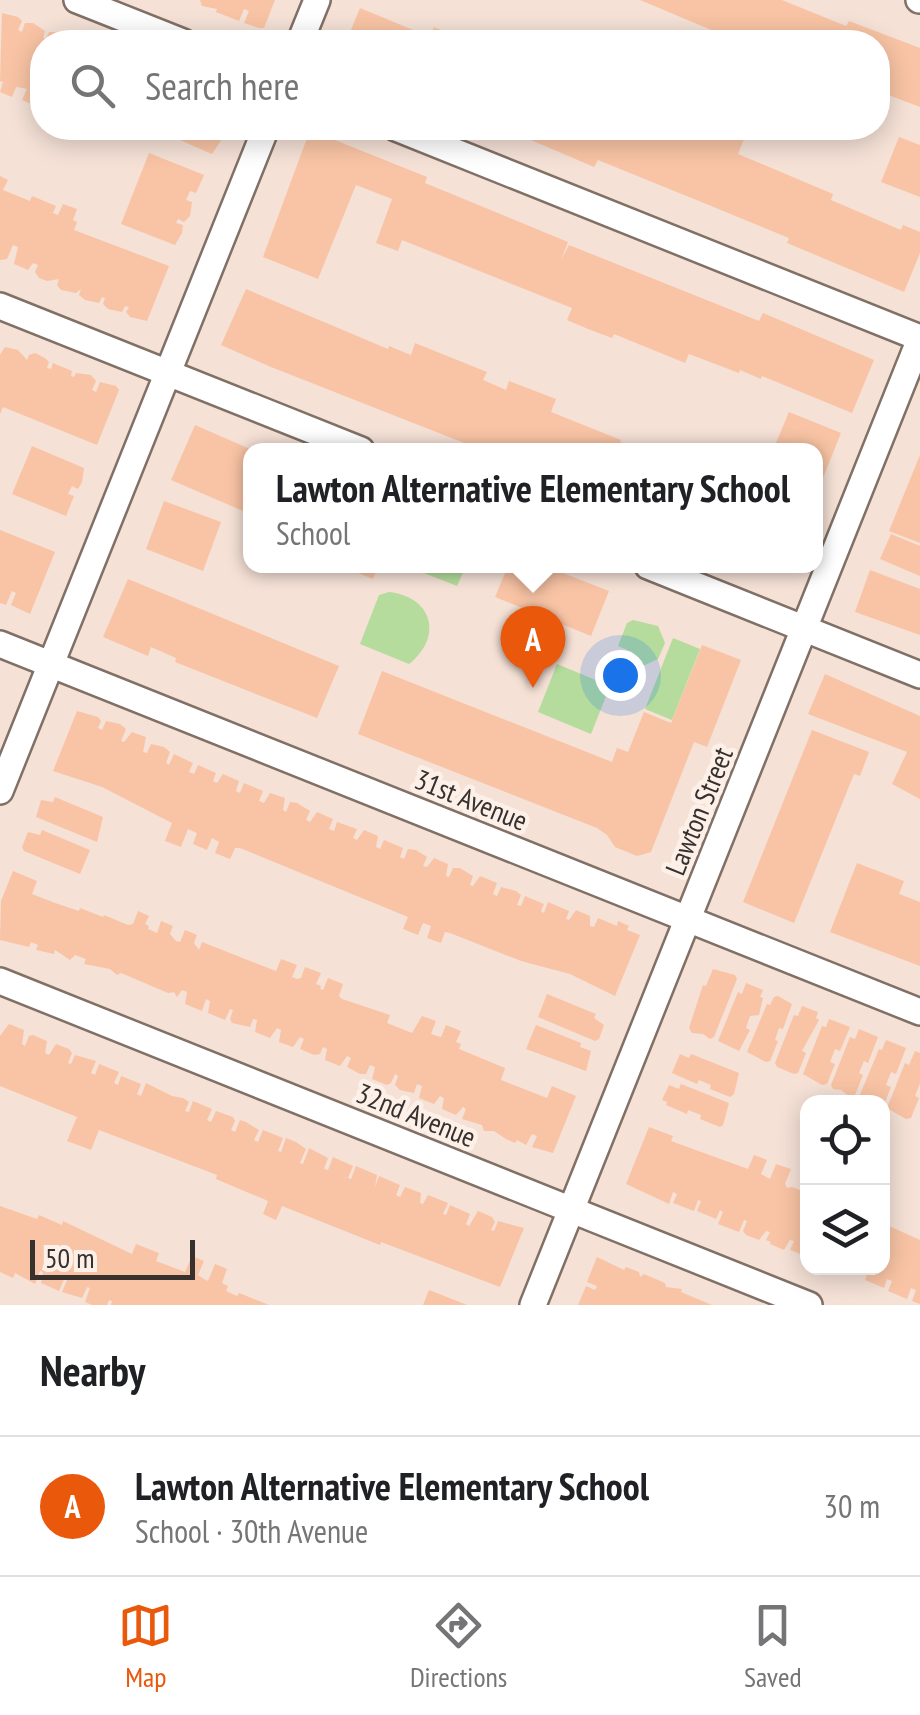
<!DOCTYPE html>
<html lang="en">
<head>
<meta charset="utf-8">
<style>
  :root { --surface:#fff; --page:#f6f6f6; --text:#202124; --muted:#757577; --line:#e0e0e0; --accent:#ea580c }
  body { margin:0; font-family:"PT Sans Narrow",sans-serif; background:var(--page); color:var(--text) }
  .controls { position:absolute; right:30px; bottom:30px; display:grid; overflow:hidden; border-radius:20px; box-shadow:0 5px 25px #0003 }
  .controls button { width:90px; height:90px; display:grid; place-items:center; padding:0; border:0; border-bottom:2px solid var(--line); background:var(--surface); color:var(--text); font:50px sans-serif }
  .scale { position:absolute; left:30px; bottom:25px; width:165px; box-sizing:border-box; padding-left:10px; border:5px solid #38302c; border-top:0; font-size:28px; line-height:35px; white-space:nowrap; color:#38302c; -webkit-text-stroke:8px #fcf0e9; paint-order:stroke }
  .you { position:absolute; left:620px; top:675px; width:35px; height:35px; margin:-25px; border:8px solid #fff; border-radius:50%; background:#1a73e8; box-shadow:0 0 0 15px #1a73e833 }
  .badge { display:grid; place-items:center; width:65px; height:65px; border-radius:50%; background:var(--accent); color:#fff; font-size:32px; font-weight:700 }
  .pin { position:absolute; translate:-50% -82px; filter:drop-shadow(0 2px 5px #0008) }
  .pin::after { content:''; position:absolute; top:52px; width:35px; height:30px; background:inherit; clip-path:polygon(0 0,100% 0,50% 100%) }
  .popup { position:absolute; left:243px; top:443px; width:580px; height:130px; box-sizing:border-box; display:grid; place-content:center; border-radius:20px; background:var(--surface); filter:drop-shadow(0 2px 8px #0005); font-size:32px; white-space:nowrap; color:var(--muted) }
  .popup b { font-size:38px; color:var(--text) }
  .popup::after { content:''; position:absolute; left:50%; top:100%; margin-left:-20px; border:20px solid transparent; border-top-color:var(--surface) }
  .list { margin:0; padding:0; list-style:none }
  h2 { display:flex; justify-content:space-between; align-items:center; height:130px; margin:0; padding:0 40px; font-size:42px }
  h2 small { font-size:32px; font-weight:400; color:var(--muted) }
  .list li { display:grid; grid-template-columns:65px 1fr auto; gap:30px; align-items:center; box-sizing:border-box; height:140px; padding:0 40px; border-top:2px solid var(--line) }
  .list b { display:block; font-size:38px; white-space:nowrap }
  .list p { margin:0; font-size:32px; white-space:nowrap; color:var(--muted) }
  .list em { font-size:32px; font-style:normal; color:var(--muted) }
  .icon { flex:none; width:55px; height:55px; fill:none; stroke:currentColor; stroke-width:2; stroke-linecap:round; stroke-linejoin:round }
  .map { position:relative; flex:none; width:920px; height:1305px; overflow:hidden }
  .search { position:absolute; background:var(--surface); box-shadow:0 5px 25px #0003; left:30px; right:30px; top:30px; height:110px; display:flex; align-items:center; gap:25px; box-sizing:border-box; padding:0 35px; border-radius:40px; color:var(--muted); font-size:38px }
  .sheet { height:270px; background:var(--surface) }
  nav { display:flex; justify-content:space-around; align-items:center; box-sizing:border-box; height:140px; border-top:2px solid var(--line); background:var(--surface); font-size:28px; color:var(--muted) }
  nav a { display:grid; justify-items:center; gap:5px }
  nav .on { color:var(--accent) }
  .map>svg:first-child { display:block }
  .green { fill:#b5dc9c }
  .building { fill:#f9c4a5 }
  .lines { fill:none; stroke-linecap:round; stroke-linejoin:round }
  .minor-casing { stroke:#817066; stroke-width:30 }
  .minor { stroke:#fff; stroke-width:25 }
  .labels { text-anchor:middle; stroke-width:9; stroke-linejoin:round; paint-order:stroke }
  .street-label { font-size:28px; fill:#38302c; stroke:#fcf0e9 }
</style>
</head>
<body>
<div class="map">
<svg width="920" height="1305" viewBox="0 0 920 1305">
  <rect width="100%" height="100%" fill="#f5e1d6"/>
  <g class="green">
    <polygon points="406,566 466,566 457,586"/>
    <path d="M389,592c44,5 54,45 20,72l-49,-20 19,-49z"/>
    <polygon points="633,620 658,626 665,643 658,659 643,666 632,652 618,646 627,623"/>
    <polygon points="673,638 700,649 672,720 645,709"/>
    <polygon points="557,664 610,686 591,734 538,712"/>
  </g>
  <g class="building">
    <polygon points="200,0 275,0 264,28 259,28 244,23 249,11 244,9 239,21 216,12 217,9 202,6"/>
    <polygon points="640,0 782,0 846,26 849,21 920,48 920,107 878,91 878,42 814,42 817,31 812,42 740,42"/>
    <polygon points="360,8 430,37 434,27 470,42 346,42"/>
    <polygon points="2,13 18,17 22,21 18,30 22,32 25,23 33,23 45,31 43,38 46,39 49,32 55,32 74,42 42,42 42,96 36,106 22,100 27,89 23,88 16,87 12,97 0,92 3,82 0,81"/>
    <polygon points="152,128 223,128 224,136 212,154"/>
    <polygon points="503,128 682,128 692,132 694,128 700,128 717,135 719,129 744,139 738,154 833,194 831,200 901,230 903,225 920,232 920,253 904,292 787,243 789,238 716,208 598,160 594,167"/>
    <polygon points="310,130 427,177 425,183 568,242 561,260 569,245 759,321 763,313 874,360 852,413 762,376 761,379 740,370 739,373 689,354 685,363 614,334 612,338 588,329 567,320 572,308 402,240 398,251 376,243 392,199 356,185 318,279 263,257"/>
    <polygon points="899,137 920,145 920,197 881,182"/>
    <polygon points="149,153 204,175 196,193 190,191 186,200 192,202 190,216 184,222 178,219 176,223 183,225 182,233 175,245 121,224"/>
    <polygon points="0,176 8,180 3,190 30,201 32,196 56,206 53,213 58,215 63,204 77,209 73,220 77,222 74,230 169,266 147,321 130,317 126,312 129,307 125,306 122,312 108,309 103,304 105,298 102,297 99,303 85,300 79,295 81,289 76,293 61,290 57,285 59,279 47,281 39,278 35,272 38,265 33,263 28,270 14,264 18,247 13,245 7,259 0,260"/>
    <polygon points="246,289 388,349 389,346 411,355 415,343 487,372 483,380 506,390 509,381 556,399 551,412 621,440 620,442 640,450 482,450 271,367 221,345"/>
    <polygon points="5,347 18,350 27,360 29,355 35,353 45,358 49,362 47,368 51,369 53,363 72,371 71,376 74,377 76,373 91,375 96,381 92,390 96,392 100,382 116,386 119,390 97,445 3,407 0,414 0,355"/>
    <polygon points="789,412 841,433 816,495 816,450 773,450"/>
    <polygon points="195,425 250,449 250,514 171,480"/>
    <polygon points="32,446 84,468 82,482 78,489 72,486 68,494 74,496 66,516 12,494"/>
    <polygon points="920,455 920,543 889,531"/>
    <polygon points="164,501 221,522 203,571 146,549"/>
    <polygon points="0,530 55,552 30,614 11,605 16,593 12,591 6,605 0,603"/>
    <polygon points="891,534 920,546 920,576 880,559"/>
    <polygon points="341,566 378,566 373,579"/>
    <polygon points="508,566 545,566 609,591 591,636 495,597"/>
    <polygon points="870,570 920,589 920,635 855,612"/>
    <polygon points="128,579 339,666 317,718 175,662 176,658 151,647 148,656 103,637"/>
    <polygon points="702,645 741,660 707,747 694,742 651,852 637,856 615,847 607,835 597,828 358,734 382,671 612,762 617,748 628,752 644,712 671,723"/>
    <polygon points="825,674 920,716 920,799 892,784 907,752 808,714"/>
    <polygon points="77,711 98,717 101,721 98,728 102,730 106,721 120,724 126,729 121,741 124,742 132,732 146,737 143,752 147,753 151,744 164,747 170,752 166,763 169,765 174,754 193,763 189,772 194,774 198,765 216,773 213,781 217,783 223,774 239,781 236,791 240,793 244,783 263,791 259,801 264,803 270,793 285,798 283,810 286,812 290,802 297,803 310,811 306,820 310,822 317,812 333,819 329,829 334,831 337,822 357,829 353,838 357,840 364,830 378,836 376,847 380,849 384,840 403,848 400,857 404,859 408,849 416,850 427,857 423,866 427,867 434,858 448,864 446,876 449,877 453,868 460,868 473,876 470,885 473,886 480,876 497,883 493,894 497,896 501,887 516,891 521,895 517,905 521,906 525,896 544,904 541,911 544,913 548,902 569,911 566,919 569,920 576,910 590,916 590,926 594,927 598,918 617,926 618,921 629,926 627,930 640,935 615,996 570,974 521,961 450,933 445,932 441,943 427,938 431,926 423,923 418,935 403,929 408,917 240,848 235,848 230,859 215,853 219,842 212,838 207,850 193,844 197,833 188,829 181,847 165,841 172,823 102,787 53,771"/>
    <polygon points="812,730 869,752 860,776 854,774 794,923 743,902"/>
    <polygon points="55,797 103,817 97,842 36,817 41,800 53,802"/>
    <polygon points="42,830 90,850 80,874 24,851 22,847 28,832 40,835"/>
    <polygon points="857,863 904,881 899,894 920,902 920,966 830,932"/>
    <polygon points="13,871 37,881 32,894 55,903 79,911 80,908 103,917 104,915 128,925 133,924 138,911 149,916 145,924 149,926 148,929 157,933 161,921 173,926 170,934 176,941 180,942 185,930 197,935 194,943 199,950 202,942 276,971 281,959 297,965 292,977 297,979 301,978 305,967 321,973 316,984 321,986 320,989 323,990 328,978 343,984 339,996 342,999 390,1015 387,1023 412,1033 422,1016 436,1021 431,1034 437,1036 441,1037 446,1025 461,1031 456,1042 461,1044 459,1049 505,1068 501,1080 547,1098 552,1086 576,1096 553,1153 532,1147 537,1136 532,1134 526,1145 517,1140 515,1143 506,1139 494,1131 484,1131 482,1125 462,1119 466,1109 463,1107 456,1115 442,1109 444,1098 440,1096 434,1104 419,1098 422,1086 417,1084 414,1093 400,1090 395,1085 398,1076 395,1074 391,1083 387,1085 372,1079 375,1067 370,1065 366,1074 360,1074 347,1067 351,1058 347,1056 340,1066 325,1060 327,1049 323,1047 320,1054 314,1055 300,1049 304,1039 300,1037 293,1047 279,1042 281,1030 277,1028 270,1038 255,1032 257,1020 253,1019 250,1027 232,1023 230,1019 233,1010 230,1009 225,1020 208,1013 210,1001 206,999 202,1011 185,1004 187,992 182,990 177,997 174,992 168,993 121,973 117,975 110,969 84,964 86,959 75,955 70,960 55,950 54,954 36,950 38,945 31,942 29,947 0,940 1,901"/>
    <polygon points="713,969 735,975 737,979 714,1037 710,1039 703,1034 692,1033 689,1028 703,985 706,986"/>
    <polygon points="746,983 763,990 760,997 763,998 759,1015 750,1016 746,1028 750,1030 739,1051 718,1041 738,992 742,994"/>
    <polygon points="547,994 596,1014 594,1018 604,1025 599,1039 595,1041 538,1017"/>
    <polygon points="778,996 792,1004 783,1029 779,1028 775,1040 778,1041 770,1061 766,1062 747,1052 767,1004 770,1005 774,997"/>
    <polygon points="802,1006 818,1012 816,1018 819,1020 802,1051 806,1053 798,1073 794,1074 777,1067 775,1063 794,1015 798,1016"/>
    <polygon points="829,1019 850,1027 840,1051 835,1049 830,1062 835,1064 827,1084 822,1085 803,1074 822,1026 826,1027"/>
    <polygon points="9,1024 24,1030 22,1044 25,1046 29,1036 33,1035 47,1041 45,1053 49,1055 56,1044 69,1049 72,1053 68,1063 71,1064 75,1055 96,1061 91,1073 95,1075 99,1064 119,1072 114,1083 118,1085 121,1076 141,1084 137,1094 141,1096 146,1083 172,1096 183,1098 189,1102 185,1111 189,1112 193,1101 212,1109 207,1120 211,1122 216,1111 233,1117 235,1121 231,1130 235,1132 240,1120 246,1122 259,1130 254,1140 258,1142 263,1130 283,1138 278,1151 281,1152 286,1138 296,1142 306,1149 300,1163 303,1164 309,1148 328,1158 324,1169 328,1170 333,1157 353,1166 348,1178 351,1179 356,1166 377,1175 375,1187 379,1176 400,1185 396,1195 400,1197 405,1187 421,1193 420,1203 423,1204 428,1195 448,1203 443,1214 446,1215 450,1205 470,1214 466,1224 469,1226 478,1211 492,1217 495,1222 491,1230 494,1231 498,1221 524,1228 500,1287 381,1242 380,1245 282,1206 276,1220 263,1214 268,1201 216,1179 217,1175 99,1130 91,1150 67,1141 77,1117 0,1086 0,1036"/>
    <polygon points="536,1025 581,1043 580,1047 591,1051 586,1071 526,1049"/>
    <polygon points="859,1029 878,1037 868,1063 864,1061 859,1073 863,1075 855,1095 849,1096 841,1090 833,1089 831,1085 850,1037 855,1039"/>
    <polygon points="886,1040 906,1048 896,1074 891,1072 886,1085 891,1087 885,1102 866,1102 859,1097 879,1049 882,1050"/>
    <polygon points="915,1051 920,1053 920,1083 915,1096 919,1098 911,1118 906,1119 887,1108 905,1063 909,1065"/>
    <polygon points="680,1054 689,1058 691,1054 739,1073 734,1094 730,1097 710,1089 711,1085 699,1080 697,1084 672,1073"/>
    <polygon points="681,1084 729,1103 723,1125 720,1127 700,1119 701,1115 688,1110 687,1114 666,1105 667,1102 662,1100 669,1085 679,1089"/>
    <polygon points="649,1127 673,1136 671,1141 748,1169 754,1155 767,1160 761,1174 770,1179 776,1164 791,1169 785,1184 787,1188 792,1187 808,1193 808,1257 790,1250 794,1241 790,1240 784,1250 770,1244 771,1242 766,1240 770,1232 766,1231 759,1240 746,1235 743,1231 747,1221 744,1220 739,1232 718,1224 723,1212 720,1210 716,1219 697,1211 701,1201 698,1200 694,1211 673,1203 677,1194 673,1192 669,1204 626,1184"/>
    <polygon points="0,1206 37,1219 39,1215 62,1225 63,1221 132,1254 136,1244 159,1253 156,1261 185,1272 192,1256 204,1261 198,1275 204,1279 208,1281 215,1264 227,1269 222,1283 228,1286 226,1291 237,1296 239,1293 269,1305 111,1305 112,1301 109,1300 107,1305 92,1305 85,1302 90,1288 87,1287 82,1298 62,1292 68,1278 65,1277 59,1291 41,1283 43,1272 40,1271 35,1284 15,1273 13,1278 0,1272"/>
    <polygon points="887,1225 920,1240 920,1304 912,1301 916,1290 911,1288 907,1299 888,1291 892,1281 887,1279 884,1288 865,1280 868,1272 854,1271 852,1275 835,1268 882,1268 882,1226"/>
    <polygon points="597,1257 624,1270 626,1267 639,1272 640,1277 644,1274 665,1283 666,1287 682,1289 681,1292 712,1305 578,1305 586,1286 595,1290 597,1286 587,1282"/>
    <polygon points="429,1290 467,1305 423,1305"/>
  </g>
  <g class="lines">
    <g class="minor-casing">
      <g id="minor">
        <polyline points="77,0 183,42"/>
        <polyline points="919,0 920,0"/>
        <polyline points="300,42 317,0"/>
        <polyline points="396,128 920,338"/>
        <polyline points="0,306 361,450"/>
        <polyline points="648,566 920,675"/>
        <polyline points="0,644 920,1012"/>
        <polyline points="0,791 266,128"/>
        <polyline points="0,981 809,1305"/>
        <polyline points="533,1305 920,339"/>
      </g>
    </g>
    <use href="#minor" class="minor"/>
  </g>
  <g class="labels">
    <g class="street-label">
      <text transform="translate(471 800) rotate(22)" y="10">31st Avenue</text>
      <text transform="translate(699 811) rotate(-68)" y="10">Lawton Street</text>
      <text transform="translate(416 1115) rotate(22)" y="10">32nd Avenue</text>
    </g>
  </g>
</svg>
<div class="controls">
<button><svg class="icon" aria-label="locate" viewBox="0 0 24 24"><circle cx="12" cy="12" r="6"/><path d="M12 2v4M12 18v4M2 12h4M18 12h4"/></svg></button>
<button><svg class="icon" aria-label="layers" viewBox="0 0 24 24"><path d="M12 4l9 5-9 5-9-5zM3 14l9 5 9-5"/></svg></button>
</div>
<div class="scale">50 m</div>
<div class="you"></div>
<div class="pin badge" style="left:533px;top:688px">A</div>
<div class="popup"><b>Lawton Alternative Elementary School</b>School</div>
<div class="search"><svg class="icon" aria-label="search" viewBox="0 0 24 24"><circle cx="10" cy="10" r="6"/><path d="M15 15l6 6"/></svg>Search here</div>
</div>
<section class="sheet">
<h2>Nearby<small></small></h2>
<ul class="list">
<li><span class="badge">A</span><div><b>Lawton Alternative Elementary School</b><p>School · 30th Avenue</p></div><em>30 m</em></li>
</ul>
</section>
<nav>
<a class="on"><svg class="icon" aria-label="map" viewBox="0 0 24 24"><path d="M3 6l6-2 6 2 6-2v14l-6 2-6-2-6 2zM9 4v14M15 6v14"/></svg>Map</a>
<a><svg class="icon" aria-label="directions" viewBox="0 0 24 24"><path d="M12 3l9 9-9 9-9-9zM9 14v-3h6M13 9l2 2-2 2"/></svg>Directions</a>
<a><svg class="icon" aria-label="saved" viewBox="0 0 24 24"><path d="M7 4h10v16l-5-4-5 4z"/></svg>Saved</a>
</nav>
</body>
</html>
